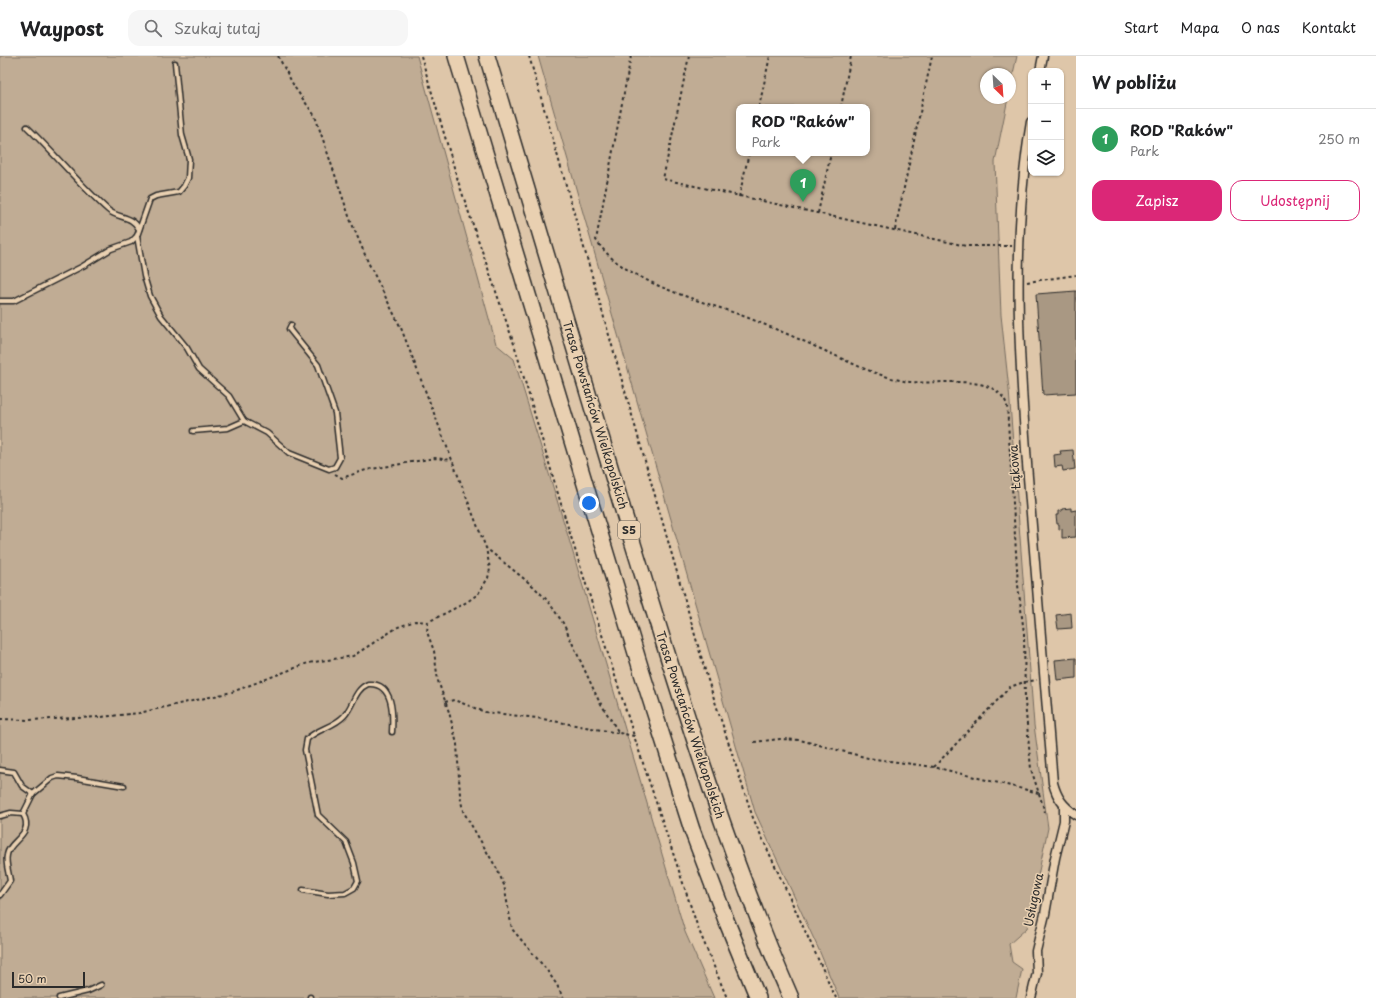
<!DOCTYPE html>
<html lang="pl">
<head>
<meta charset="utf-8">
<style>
  :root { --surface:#fff; --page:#f6f6f6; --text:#202124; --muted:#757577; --line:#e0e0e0; --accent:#db2777 }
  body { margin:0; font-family:"Playpen Sans",sans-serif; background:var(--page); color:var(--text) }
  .controls { position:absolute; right:12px; top:12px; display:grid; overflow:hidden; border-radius:8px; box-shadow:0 1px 3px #0004 }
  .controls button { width:36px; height:36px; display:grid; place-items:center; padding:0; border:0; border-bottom:1px solid var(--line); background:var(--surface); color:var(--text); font:20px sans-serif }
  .compass { position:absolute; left:980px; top:12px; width:36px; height:36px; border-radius:50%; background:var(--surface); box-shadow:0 1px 3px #0004; rotate:155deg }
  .scale { position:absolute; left:12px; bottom:10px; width:73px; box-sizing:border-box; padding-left:4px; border:2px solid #2b2b2b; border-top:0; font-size:11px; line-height:14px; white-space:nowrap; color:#2b2b2b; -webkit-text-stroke:3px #e9d0b1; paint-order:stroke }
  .you { position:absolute; left:589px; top:447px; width:14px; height:14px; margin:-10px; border:3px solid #fff; border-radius:50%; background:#1a73e8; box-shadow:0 0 0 6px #1a73e833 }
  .badge { display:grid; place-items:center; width:26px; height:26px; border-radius:50%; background:var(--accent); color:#fff; font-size:13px; font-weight:700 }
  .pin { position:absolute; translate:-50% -33px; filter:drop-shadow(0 1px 2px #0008) }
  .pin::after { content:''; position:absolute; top:21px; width:14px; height:12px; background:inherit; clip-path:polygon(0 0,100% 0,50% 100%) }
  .popup { position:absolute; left:736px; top:48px; width:134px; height:52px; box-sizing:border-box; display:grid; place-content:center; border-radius:8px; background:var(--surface); filter:drop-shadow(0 1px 3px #0005); font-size:13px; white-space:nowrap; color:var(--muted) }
  .popup b { font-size:15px; color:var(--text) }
  .popup::after { content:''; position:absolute; left:50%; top:100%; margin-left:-8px; border:8px solid transparent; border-top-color:var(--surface) }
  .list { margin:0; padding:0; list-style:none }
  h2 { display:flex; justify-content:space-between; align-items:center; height:52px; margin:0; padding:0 16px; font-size:17px }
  h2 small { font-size:13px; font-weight:400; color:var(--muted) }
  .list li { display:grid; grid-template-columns:26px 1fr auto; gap:12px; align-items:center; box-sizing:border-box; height:60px; padding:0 16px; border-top:1px solid var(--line) }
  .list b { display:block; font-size:15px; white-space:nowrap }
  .list p { margin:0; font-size:13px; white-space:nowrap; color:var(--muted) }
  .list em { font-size:13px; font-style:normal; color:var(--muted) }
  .actions { display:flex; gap:8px; padding:12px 16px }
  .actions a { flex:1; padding:9px 0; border:1px solid var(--accent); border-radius:12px; text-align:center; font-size:14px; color:var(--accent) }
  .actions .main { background:var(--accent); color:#fff }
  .icon { flex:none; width:22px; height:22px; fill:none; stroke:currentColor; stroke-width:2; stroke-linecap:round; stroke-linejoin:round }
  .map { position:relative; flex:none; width:1076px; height:942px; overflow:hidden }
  header { display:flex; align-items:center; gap:24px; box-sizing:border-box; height:56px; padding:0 20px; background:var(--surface); border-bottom:1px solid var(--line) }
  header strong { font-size:19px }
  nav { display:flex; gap:22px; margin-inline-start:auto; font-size:14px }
  .search { width:280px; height:36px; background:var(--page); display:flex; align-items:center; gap:10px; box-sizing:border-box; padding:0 14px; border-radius:12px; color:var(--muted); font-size:15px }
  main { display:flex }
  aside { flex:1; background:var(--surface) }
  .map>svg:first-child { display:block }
  .green { fill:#c0ac94; stroke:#766c60; fill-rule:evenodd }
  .building { fill:#a99883; stroke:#2b2b2b }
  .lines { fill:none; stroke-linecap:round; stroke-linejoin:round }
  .service-casing { stroke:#2b2b2b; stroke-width:7 }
  .minor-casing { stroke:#2b2b2b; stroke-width:11 }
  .motorway-casing { stroke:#2b2b2b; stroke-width:18 }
  .path { stroke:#2b2b2b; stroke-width:2; stroke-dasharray:3 3; stroke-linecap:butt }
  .service { stroke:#e9d0b1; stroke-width:4 }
  .minor { stroke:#e9d0b1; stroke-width:8 }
  .motorway { stroke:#e9d0b1; stroke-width:15 }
  .labels { text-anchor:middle; stroke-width:3; stroke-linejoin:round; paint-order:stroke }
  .shield { fill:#e9d0b1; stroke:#645c53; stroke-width:1 }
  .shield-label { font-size:11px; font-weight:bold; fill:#2b2b2b }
  .street-label { font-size:12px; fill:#2b2b2b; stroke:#e9d0b1 }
</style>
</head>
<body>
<header>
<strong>Waypost</strong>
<div class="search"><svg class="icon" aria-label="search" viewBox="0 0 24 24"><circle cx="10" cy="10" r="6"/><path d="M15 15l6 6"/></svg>Szukaj tutaj</div>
<nav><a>Start</a><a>Mapa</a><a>O nas</a><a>Kontakt</a></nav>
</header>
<main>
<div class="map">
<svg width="1076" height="942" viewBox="0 0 1076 942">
  <rect width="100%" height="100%" fill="#dec6a9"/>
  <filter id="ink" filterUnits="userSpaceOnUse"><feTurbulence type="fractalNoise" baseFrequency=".025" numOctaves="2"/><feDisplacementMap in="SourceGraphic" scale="8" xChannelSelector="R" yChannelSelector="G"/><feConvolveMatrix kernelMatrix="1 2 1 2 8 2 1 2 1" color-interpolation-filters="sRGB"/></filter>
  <g filter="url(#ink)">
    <g class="green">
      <polygon points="0,0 417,0 496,288 514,303 568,480 685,876 714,942 0,942"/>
      <path d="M538,0h479l-7,31v-13h-24v24h22l-13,64 6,153 8,75 25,335 14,103 -21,100 -18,16 3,18 10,7 -6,29h-177l-20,-48 -64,-138zM739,51h128v46h-128z"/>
    </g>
    <g class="building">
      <polygon points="1076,235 1076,337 1043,339 1036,238"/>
      <polygon points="1073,394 1075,413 1063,415 1062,410 1055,411 1054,399 1061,398 1060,395"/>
      <polygon points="1071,452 1071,455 1076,454 1076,481 1062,482 1062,473 1059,474 1059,468 1057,468 1056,459 1058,459 1058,455 1062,455 1062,453"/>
      <polygon points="1071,557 1072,572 1058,573 1056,559"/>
      <polygon points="1076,602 1076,622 1057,624 1055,604"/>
    </g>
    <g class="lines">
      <g class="service-casing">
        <g id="service">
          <path d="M27,71c28,27 52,57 81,83 10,9 24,5 31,19"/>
          <polyline points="137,180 144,220 150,240 161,260 187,292 199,313 229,340 244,365 267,377 289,397 329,413 335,411 340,402 335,357 318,309 289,273 291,269"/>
          <polyline points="0,245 14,245 83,210 111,193 131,186 137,180 150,143 156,140 179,136 184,130 188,122 189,103 182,79 175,7"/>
          <polyline points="193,375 228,372 244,365"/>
          <polyline points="0,714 14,716 22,730 33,738"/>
          <polyline points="0,760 11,757 23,758"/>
          <path d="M303,834l25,4 17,-1 9,-5 4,-7 -4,-18 -8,-21 -28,-27 -13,-65 2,-11c10,-10 27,-12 37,-23 10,-11 10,-26 24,-32 26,-2 25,31 24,48"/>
          <path d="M0,839l10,-14c-1,-8 -5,-18 -3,-26 2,-15 28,-20 16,-41l10,-20 19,-16 6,-2 19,2 47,8"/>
          <polyline points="310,941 310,942"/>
          <polyline points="59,942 88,935 101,929"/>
        </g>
      </g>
      <g class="minor-casing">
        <g id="minor">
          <polyline points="1040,15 1043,0"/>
          <path d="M1031,66c-20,118 -12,237 -3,355 8,102 17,204 25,306 4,15 10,23 23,32"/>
          <polyline points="1031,942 1037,917 1036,895 1045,858 1055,802 1064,765 1064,751"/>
        </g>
      </g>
      <g class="motorway-casing">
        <g id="motorway">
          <polyline points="456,0 642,617 692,774 726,864 758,942"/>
          <path d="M487,0c49,164 98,327 147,491 47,152 93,305 157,451"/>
        </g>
      </g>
      <g class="path">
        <polyline points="278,0 295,32 315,60 350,163 368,206 401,272 486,492 533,530 548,545 563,567 598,643 619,677 634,680 698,872 727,942"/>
        <polyline points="421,0 459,128 514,288 566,465 634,680"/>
        <polyline points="529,0 707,621 753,762 836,942"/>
        <path d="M631,0l-35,184c11,16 24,26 41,35 37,21 80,30 119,46 19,8 39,16 58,25 32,14 56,28 90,35 29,6 91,-11 103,24l11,180 6,48 1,69 6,67 14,43"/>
        <polyline points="689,0 663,123 966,190 1012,190"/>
        <polyline points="759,51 770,0"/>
        <polyline points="841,51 851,0"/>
        <polyline points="739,141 749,97"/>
        <polyline points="818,157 831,97"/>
        <polyline points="895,174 932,0"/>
        <polyline points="1027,226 1076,219"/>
        <polyline points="335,418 342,422 366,414 435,402 452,404"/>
        <polyline points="428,566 427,576 434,595 438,625 449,656 457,688 460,739 463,755 497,813 504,829 512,873 546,913 557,929 563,942"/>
        <polyline points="445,646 454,644 485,656 537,662 618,677"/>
        <polyline points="0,663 28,664 101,661 139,657 232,636 308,607 353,600 398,571 415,565 428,566 467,546 478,538 488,522 490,513 486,492"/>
        <polyline points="754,686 780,683 800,684 868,702 934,711 1039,737"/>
        <polyline points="934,711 1010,631 1024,626 1037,624"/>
      </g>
      <use href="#service" class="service"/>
      <use href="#minor" class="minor"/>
      <use href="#motorway" class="motorway"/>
    </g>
  </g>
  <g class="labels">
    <rect class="shield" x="618" y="465" width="22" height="18" rx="3"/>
    <g class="shield-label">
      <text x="629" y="478">S5</text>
    </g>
    <g class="street-label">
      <text transform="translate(595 359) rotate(73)" y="4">Trasa Powstańców Wielkopolskich</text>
      <text transform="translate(1015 411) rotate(-94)" y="4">Łąkowa</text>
      <text transform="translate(690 669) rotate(72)" y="4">Trasa Powstańców Wielkopolskich</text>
      <text transform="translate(1034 844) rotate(-78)" y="4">Usługowa</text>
    </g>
  </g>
</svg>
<div class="controls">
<button>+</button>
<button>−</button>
<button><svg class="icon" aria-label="layers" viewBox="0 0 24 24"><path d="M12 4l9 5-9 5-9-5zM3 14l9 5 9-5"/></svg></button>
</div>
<svg class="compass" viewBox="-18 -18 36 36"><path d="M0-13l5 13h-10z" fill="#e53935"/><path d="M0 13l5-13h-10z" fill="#757577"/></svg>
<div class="scale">50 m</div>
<div class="you"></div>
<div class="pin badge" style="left:803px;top:146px;background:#2e9e5b">1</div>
<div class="popup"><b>ROD &quot;Raków&quot;</b>Park</div>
</div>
<aside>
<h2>W pobliżu<small></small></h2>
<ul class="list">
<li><span class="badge" style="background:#2e9e5b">1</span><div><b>ROD &quot;Raków&quot;</b><p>Park</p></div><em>250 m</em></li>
</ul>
<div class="actions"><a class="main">Zapisz</a><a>Udostępnij</a></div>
</aside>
</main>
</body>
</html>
